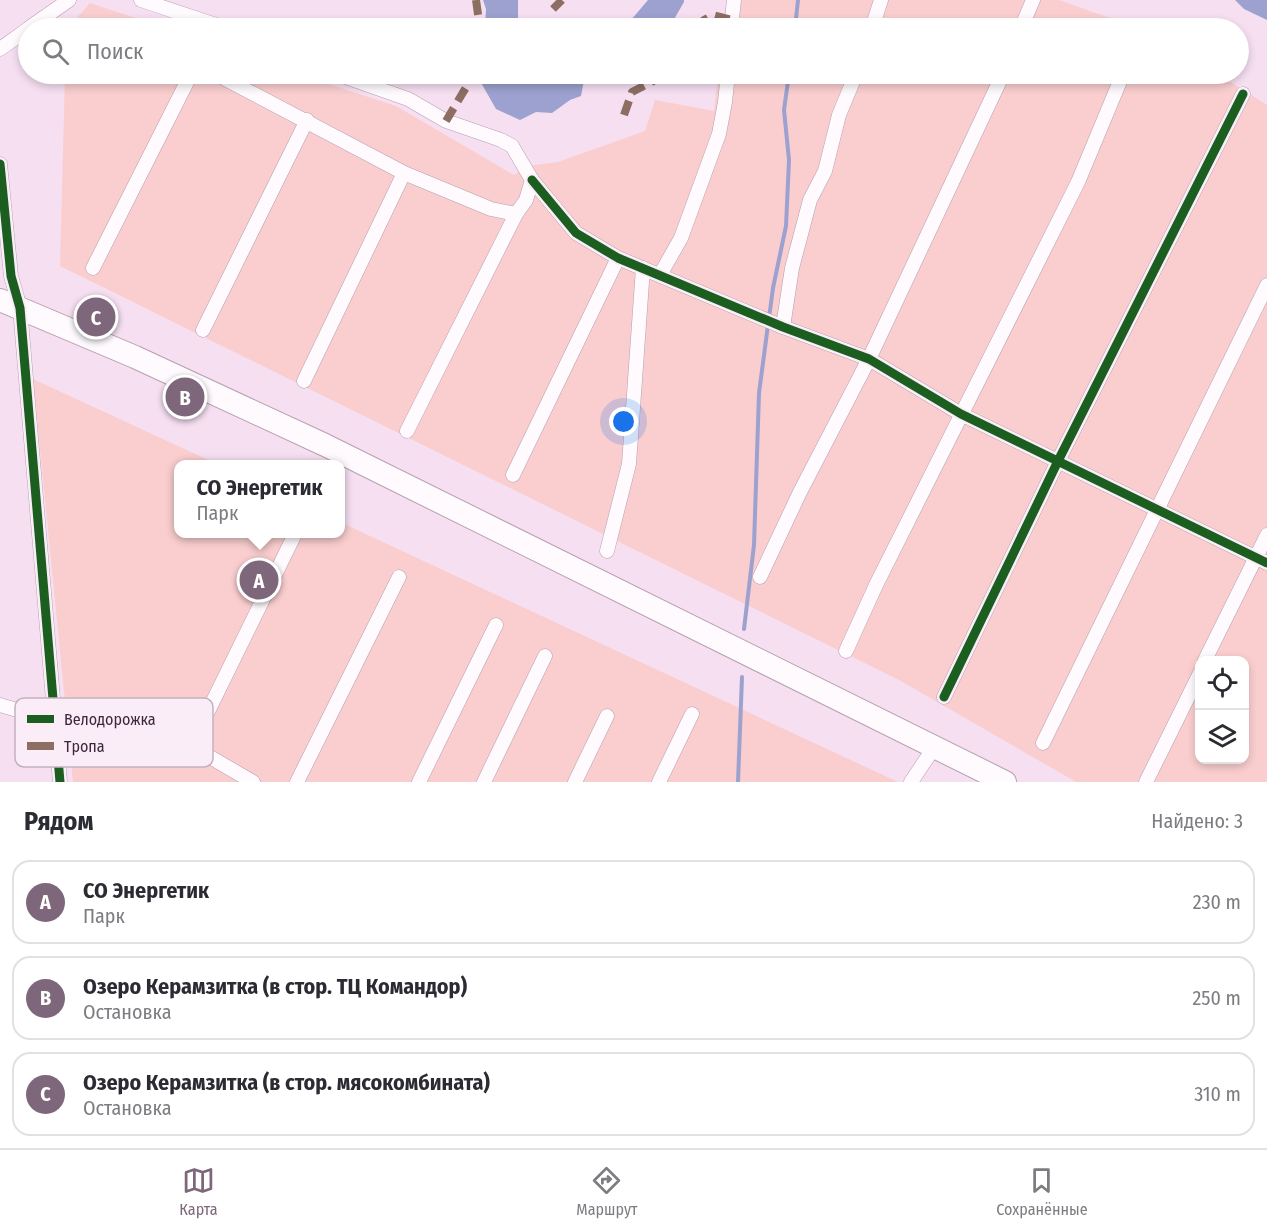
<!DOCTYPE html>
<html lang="ru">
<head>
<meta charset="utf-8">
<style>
  :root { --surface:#fff; --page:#f7f7f7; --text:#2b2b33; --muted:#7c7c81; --line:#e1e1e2; --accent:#7f677b }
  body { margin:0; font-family:"Fira Sans Condensed",sans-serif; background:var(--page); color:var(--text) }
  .controls { position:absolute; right:18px; bottom:18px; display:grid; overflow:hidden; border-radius:12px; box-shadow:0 3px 9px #0003 }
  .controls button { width:54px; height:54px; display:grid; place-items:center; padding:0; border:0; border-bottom:2px solid var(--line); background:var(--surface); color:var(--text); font:30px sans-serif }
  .you { position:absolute; left:624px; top:422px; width:21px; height:21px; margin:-15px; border:4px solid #fff; border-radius:50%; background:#1a73e8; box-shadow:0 0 0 9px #1a73e833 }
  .badge { display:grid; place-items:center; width:39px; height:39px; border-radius:50%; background:var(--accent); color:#fff; font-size:20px; font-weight:700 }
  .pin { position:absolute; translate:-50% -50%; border:3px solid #fff; box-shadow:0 2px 6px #0006 }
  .popup { position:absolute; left:174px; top:460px; width:171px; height:78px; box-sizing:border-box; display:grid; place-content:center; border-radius:12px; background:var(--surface); filter:drop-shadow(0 2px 4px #0005); font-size:20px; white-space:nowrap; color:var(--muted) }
  .popup b { font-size:22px; color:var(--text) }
  .popup::after { content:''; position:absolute; left:50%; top:100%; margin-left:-12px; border:12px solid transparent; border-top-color:var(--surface) }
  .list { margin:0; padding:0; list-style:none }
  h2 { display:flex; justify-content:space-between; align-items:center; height:78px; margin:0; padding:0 24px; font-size:26px }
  h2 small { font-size:20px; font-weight:400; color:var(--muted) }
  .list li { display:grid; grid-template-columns:39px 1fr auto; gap:18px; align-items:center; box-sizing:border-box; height:84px; margin:0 12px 12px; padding:0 12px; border:2px solid var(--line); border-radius:18px }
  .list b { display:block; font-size:22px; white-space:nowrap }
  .list p { margin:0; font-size:20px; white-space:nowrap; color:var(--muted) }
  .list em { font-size:20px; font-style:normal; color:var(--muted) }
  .icon { flex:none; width:33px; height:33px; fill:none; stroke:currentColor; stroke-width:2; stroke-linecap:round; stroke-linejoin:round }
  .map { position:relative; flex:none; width:1267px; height:782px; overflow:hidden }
  .search { position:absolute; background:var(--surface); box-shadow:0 3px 9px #0003; left:18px; right:18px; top:18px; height:66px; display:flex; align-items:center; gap:15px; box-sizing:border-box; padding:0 21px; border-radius:33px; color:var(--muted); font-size:22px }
  .sheet { height:366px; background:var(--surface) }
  nav { display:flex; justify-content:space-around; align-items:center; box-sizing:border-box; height:84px; border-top:2px solid var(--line); background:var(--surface); font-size:16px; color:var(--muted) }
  nav a { display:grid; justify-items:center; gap:3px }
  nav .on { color:var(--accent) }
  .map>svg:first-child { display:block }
  .green { fill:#facecf; fill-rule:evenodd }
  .water { fill:#9ca1cf }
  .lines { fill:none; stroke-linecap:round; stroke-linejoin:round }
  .stream { stroke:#9ca1cf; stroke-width:4 }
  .minor-casing { stroke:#b59fb1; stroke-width:15 }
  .primary-casing { stroke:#b59fb1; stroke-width:24 }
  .minor { stroke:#fefafd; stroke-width:14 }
  .primary { stroke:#fefafd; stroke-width:22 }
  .quiet { stroke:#8d6e63; stroke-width:8; stroke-dasharray:15 8; stroke-linecap:butt }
  .cycleway-casing { stroke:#fbedf8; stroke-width:13 }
  .cycleway { stroke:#1b5e20; stroke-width:9 }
  .key { fill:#fbedf8; stroke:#c3b1bf; stroke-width:1.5 }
  .key-label { font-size:16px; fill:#3f263b }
</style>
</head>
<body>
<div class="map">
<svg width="1267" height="782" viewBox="0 0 1267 782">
  <rect width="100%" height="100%" fill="#f6dff1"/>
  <g class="green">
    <polygon points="727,0 1059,0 1138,28 723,28"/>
    <polygon points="90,3 165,28 68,28"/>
    <path d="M65,74h233l98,32 118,69 13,-9 31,-4 87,-31 10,-31 59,11 4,-37h500l49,31v677h-191l-177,-102 -839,-414zM1200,660h44v100h-44z"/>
    <polygon points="33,379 217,464 178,464 178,534 340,534 340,522 898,782 73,782"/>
  </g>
  <g class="water">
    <polygon points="483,0 518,0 518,20 514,28 485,28 486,9"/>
    <polygon points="648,0 684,0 684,2 669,28 616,28 631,20"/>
    <polygon points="1235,0 1267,0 1267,20 1244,9"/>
    <polygon points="481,74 599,74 584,80 581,96 570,100 552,113 536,112 520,120 496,109 480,81"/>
  </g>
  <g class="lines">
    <g class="stream">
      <polyline points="795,28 798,0"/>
      <polyline points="769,318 773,288 786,226 789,160 784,110 789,74"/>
      <polyline points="744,629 754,545 759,393 768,325"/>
      <polyline points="738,782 742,677"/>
    </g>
    <g class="minor-casing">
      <g id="minor">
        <polyline points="141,0 225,28"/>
        <polyline points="29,28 69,0"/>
        <polyline points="731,28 734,0"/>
        <polyline points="872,28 881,0"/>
        <polyline points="1021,28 1033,0"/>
        <polyline points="0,49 28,29"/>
        <polyline points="216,74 404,173 491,209 516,214"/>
        <polyline points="337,74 408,99 446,121 501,140 512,146 532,180 526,200 516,214 407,431"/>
        <polyline points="0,164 11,276 20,308 60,782"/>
        <polyline points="532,180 576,233 618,258 783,327 869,359 961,414 1267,563"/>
        <polyline points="93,268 191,74"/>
        <polyline points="660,275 681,238 719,134 725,102 728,74"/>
        <polyline points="783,327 792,268 810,200 825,171 839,115 856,74"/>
        <polyline points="203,330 307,120"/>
        <polyline points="304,381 404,173"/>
        <polyline points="513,475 618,258"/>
        <polyline points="607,551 629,464 643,268"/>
        <polyline points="760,577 800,492 869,359 1003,74"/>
        <polyline points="846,651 876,585 1078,182 1123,74"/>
        <polyline points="1205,660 1267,535"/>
        <polyline points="944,697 1058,461 1243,94"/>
        <path d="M0,705c17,5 37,13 53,2"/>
        <polyline points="1043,743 1267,285"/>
        <polyline points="253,782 191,746 295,534"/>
        <polyline points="297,782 399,577"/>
        <polyline points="419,782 496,625"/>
        <polyline points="484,782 545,656"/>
        <polyline points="575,782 607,716"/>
        <polyline points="659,782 692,714"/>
        <polyline points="911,782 935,746"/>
        <polyline points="1146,782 1200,673"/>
      </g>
    </g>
    <g class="primary-casing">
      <polyline id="primary" points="0,300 135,357 325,445 1005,782"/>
    </g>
    <use href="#minor" class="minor"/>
    <use href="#primary" class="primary"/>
    <g class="quiet">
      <polyline points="476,0 480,28"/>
      <polyline points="553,9 562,0"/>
      <polyline points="697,28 704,20 713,15 732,20"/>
      <polyline points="624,115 632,92 661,77 664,74"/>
      <polyline points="446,121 474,74"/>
    </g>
    <g class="cycleway-casing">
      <g id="cycleway">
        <polyline points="0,164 11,276 20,308 60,782"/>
        <polyline points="532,180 576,233 618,258 783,327 869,359 961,414 1267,563"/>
        <polyline points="944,697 1058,461 1243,94"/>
      </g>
    </g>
    <use href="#cycleway" class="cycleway"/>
  </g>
  <rect x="15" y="698" width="198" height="69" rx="9" class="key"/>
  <rect x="27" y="715" width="27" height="8" fill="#1b5e20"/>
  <rect x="27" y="742" width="27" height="8" fill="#8d6e63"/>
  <g class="key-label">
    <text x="64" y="725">Велодорожка</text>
    <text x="64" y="752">Тропа</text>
  </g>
</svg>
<div class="controls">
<button><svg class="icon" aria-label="locate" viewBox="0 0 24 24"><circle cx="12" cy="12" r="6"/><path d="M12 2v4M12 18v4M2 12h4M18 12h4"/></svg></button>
<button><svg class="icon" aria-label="layers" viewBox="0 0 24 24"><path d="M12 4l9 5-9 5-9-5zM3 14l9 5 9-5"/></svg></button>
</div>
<div class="you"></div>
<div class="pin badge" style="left:259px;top:580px">A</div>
<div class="popup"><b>СО Энергетик</b>Парк</div>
<div class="pin badge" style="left:185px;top:397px">B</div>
<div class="pin badge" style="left:96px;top:317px">C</div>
<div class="search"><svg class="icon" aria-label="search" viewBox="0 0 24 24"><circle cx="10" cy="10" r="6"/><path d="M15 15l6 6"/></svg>Поиск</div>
</div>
<section class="sheet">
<h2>Рядом<small>Найдено: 3</small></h2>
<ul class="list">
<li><span class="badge">A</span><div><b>СО Энергетик</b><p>Парк</p></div><em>230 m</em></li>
<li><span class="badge">B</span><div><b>Озеро Керамзитка (в стор. ТЦ Командор)</b><p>Остановка</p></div><em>250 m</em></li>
<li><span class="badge">C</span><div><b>Озеро Керамзитка (в стор. мясокомбината)</b><p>Остановка</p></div><em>310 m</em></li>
</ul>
</section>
<nav>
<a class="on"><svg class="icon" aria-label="map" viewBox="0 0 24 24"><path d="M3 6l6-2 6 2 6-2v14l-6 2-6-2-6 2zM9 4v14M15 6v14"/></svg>Карта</a>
<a><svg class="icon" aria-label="directions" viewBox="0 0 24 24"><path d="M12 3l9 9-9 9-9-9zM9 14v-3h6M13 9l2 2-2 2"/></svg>Маршрут</a>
<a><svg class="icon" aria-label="saved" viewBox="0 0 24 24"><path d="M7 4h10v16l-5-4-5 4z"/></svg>Сохранённые</a>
</nav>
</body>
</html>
